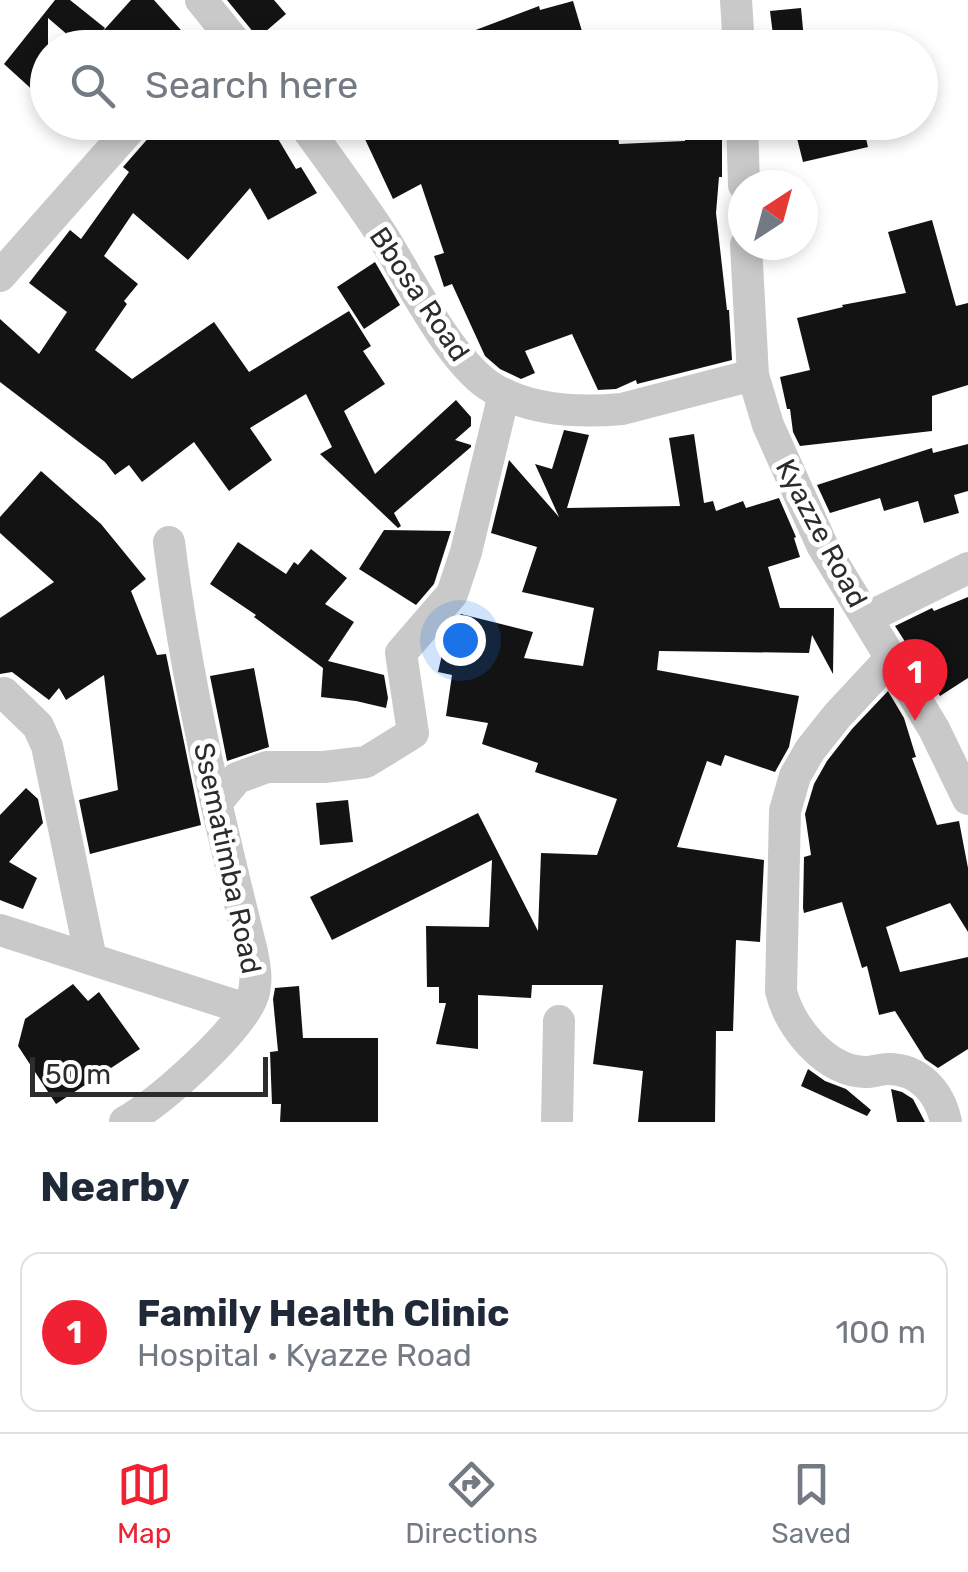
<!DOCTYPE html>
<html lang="en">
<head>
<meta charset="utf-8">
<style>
  :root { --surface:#fff; --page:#f2f2f3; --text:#1f2937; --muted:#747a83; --line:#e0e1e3; --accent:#ef2133 }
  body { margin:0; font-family:Rubik,sans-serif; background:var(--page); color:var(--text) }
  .compass { position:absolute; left:728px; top:170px; width:90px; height:90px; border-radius:50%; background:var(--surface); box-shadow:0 5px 15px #0003; rotate:36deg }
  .scale { position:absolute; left:30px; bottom:25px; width:238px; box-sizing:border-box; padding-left:10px; border:5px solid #2c2c2c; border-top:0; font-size:28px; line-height:35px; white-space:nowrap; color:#2c2c2c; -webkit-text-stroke:8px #fff; paint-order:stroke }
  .you { position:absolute; left:460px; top:640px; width:35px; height:35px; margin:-25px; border:8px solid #fff; border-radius:50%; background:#1a73e8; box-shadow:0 0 0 15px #1a73e833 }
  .badge { display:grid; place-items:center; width:65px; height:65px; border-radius:50%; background:var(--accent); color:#fff; font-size:32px; font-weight:700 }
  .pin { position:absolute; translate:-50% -82px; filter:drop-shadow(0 2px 5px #0008) }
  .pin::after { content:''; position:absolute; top:52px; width:35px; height:30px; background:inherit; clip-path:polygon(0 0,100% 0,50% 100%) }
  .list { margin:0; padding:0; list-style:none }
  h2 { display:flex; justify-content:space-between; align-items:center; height:130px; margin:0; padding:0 40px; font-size:42px }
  h2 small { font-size:32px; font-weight:400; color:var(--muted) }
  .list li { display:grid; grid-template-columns:65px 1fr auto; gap:30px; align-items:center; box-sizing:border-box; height:160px; margin:0 20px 20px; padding:0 20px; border:2px solid var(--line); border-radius:20px }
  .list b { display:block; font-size:38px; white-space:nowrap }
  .list p { margin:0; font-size:32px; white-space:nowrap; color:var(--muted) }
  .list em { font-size:32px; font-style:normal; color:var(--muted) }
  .icon { flex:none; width:55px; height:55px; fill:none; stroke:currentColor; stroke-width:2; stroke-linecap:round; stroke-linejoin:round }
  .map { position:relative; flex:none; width:968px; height:1122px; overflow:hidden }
  .search { position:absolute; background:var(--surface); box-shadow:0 5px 15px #0003; left:30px; right:30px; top:30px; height:110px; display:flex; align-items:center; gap:25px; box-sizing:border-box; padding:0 35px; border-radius:55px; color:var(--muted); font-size:38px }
  .sheet { height:310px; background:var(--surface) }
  nav { display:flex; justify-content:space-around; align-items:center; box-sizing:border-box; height:140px; border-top:2px solid var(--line); background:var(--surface); font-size:28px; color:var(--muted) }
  nav a { display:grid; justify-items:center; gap:5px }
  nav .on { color:var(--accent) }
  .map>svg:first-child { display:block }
  .building { fill:#131313 }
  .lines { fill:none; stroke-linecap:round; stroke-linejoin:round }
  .street { stroke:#c9c9c9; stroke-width:32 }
  .labels { text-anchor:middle; stroke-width:10; stroke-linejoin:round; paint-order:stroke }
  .street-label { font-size:28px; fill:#2c2c2c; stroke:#fff }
</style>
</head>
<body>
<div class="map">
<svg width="968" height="1122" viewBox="0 0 968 1122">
  <rect width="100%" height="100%" fill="#fff"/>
  <g class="building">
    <polygon points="55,0 70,0 105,28 88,48 83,48 48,18 48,104 4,64"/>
    <polygon points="131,0 154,0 197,48 122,48 104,30"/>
    <polygon points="227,0 274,0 286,14 258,38"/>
    <polygon points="573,1 587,48 436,48 436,45 539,6 540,10"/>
    <polygon points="801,8 804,40 774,43 770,11"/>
    <polygon points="156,122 268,122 296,169 301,167 317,193 268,220 250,188 188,260 133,213 104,256 138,284 124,301 127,304 95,350 132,379 214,322 249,372 349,311 371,346 363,351 385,384 344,411 375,474 456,400 471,417 471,426 455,440 471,445 471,447 394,513 401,526 398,528 320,454 332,447 306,394 250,428 272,460 229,491 194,442 142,482 129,465 115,475 105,462 0,382 0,319 39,354 67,312 29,283 70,230 81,239 129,172 123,167 151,135"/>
    <polygon points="357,122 500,122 543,126 616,122 619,144 685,141 687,122 722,122 722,177 719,177 716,213 727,310 729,310 732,360 637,384 636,380 616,389 598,390 572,334 525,351 535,373 521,379 500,369 485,356 452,284 444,287 434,256 444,253 421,184 393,199"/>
    <polygon points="793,122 862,122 868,147 803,162"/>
    <polygon points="932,220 956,306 968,303 968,385 932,396 932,431 800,446 793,432 790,409 787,409 780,377 810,370 797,318 843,307 842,305 906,293 888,232"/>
    <polygon points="375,262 400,305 364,329 337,287"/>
    <polygon points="564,430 589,435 567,508 680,506 669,438 694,434 704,503 713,501 716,511 743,501 746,508 779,498 796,537 794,538 800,557 768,567 780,608 834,608 833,674 812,635 809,653 659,651 657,670 799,696 789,747 775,772 725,755 721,766 707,761 677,847 764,860 760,942 736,940 733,1031 716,1031 715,1122 638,1122 643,1071 593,1064 603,985 532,985 531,998 478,995 478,1049 436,1044 446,1003 439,1003 439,987 427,987 426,926 489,927 492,860 332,940 310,897 478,813 538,931 541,853 597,855 617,799 535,772 538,763 482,744 488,723 446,716 452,675 438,672 448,629 461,614 533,632 524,658 583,666 594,608 522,592 537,547 491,533 509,460 559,517 535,464 552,469"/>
    <polygon points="968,444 968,491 954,495 959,513 924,523 918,501 884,511 880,498 830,513 817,485 932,448 933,453"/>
    <polygon points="41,471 101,524 146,579 131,591 157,655 166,654 201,825 90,854 79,800 118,790 104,675 66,700 59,688 49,700 12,672 0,674 0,618 54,582 0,533 0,517"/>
    <polygon points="384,530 451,531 434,584 416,605 359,569"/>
    <polygon points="238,542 286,574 294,562 298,565 311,549 347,578 325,604 354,622 328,661 384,675 388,698 386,708 356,701 321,697 323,668 254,617 256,615 210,584"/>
    <polygon points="968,597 968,678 940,696 895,626 932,608 934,611"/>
    <polygon points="254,668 269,747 227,761 210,676"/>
    <polygon points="888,691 904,718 916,757 912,758 937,825 959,821 968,868 968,932 950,903 886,927 900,972 968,957 968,1049 938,1068 925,1059 895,1011 879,1015 867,966 862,968 842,902 804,913 803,908 804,857 811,855 805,814 814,784 827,761 852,729"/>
    <polygon points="26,788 38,799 43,823 9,862 37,878 23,909 0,900 0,815"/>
    <polygon points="348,800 353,842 320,845 316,803"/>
    <polygon points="73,984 88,1001 99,992 140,1049 56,1104 18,1046 25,1019"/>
    <polygon points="299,986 303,1038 378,1038 378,1122 280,1122 281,1104 272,1104 270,1052 278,1051 273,999 275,988"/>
    <polygon points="808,1069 825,1081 846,1089 871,1110 867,1116 801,1086"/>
    <polygon points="891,1089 902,1092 913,1099 925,1122 897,1122"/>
  </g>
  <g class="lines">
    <g class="street">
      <polyline points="201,0 240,48"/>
      <polyline points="736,0 739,48"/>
      <path d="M302,122c27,37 55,75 80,113 27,43 66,122 106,150 38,26 90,28 134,24l131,-34"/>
      <polyline points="742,122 744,185"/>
      <polyline points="746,245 753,375 768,425 822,545 934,729 968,799"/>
      <polyline points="0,276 136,122"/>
      <polyline points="867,618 968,568"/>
      <path d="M892,657l-55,59 -27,34 -15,26 -10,35 -4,180c8,35 44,80 84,81 8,0 16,-3 23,-3 32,0 52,24 58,53"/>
      <polyline points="4,693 38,726 47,746 91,959"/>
      <polyline points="217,802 237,778 267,767 324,767 366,762 413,733 401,653 452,594 466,552 504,394"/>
      <polyline points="0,930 246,1009"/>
      <path d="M125,1122c35,-20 112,-88 127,-124 6,-15 3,-31 0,-46 -34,-136 -66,-272 -83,-410"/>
      <polyline points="557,1122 559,1021"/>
    </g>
  </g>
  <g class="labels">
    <g class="street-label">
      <text transform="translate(420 294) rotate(56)" y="10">Bbosa Road</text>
      <text transform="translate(822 533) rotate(62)" y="10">Kyazze Road</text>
      <text transform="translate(228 858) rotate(78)" y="10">Ssematimba Road</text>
    </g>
  </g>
</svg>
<svg class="compass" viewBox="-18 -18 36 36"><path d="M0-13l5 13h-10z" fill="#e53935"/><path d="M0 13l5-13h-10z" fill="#747a83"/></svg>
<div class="scale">50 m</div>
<div class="you"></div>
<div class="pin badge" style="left:915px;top:721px">1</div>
<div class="search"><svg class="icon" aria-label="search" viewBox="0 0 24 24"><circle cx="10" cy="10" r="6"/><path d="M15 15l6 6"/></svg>Search here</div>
</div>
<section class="sheet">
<h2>Nearby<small></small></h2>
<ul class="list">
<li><span class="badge">1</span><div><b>Family Health Clinic</b><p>Hospital · Kyazze Road</p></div><em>100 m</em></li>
</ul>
</section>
<nav>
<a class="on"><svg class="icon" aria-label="map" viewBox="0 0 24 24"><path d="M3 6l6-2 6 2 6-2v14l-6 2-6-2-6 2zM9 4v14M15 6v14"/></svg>Map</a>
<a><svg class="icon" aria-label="directions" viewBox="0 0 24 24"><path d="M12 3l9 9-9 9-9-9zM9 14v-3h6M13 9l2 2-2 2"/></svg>Directions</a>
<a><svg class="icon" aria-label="saved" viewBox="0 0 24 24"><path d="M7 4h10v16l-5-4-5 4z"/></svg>Saved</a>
</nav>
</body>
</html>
